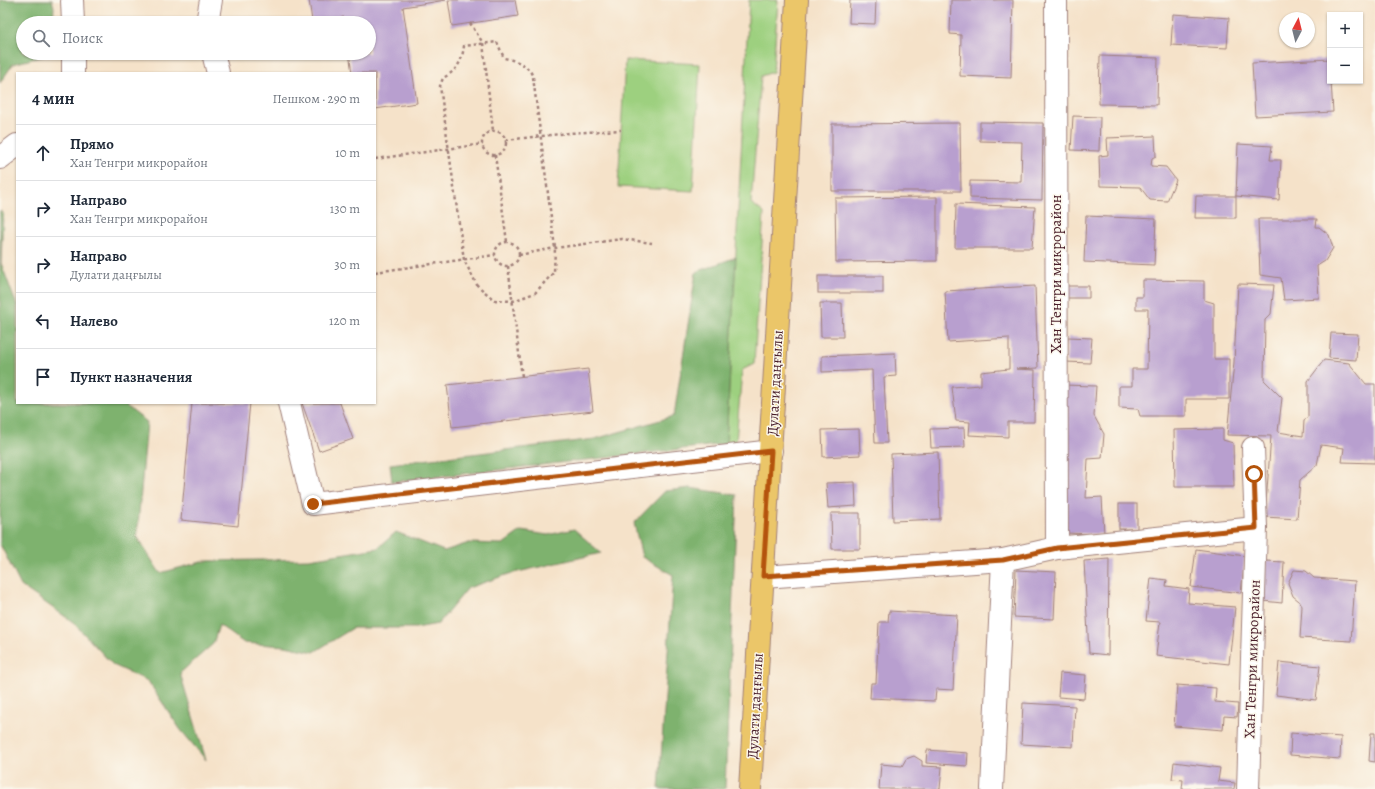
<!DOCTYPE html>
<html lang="ru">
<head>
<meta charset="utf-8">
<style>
  :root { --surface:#fff; --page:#f6f6f7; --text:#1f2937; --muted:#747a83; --line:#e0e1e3 }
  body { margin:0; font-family:Alegreya,serif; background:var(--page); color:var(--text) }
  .controls { position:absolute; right:12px; top:12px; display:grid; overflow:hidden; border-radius:0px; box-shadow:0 1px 3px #0004 }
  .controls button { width:36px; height:36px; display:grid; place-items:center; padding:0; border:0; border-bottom:1px solid var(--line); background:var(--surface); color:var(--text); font:20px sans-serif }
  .compass { position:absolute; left:1279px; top:12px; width:36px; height:36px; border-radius:50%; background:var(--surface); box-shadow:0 1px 3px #0004; rotate:7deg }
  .stop { position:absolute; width:12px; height:12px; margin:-9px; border:3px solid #b45309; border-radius:50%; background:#fff }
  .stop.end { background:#b45309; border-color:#fff; box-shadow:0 1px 4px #0008 }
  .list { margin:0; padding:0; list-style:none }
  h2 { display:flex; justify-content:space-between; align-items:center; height:52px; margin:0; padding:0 16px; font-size:17px }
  h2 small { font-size:13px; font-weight:400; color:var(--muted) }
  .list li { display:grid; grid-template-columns:26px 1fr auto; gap:12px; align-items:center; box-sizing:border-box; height:56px; padding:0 16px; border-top:1px solid var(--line) }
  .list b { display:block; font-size:15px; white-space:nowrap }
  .list p { margin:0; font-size:13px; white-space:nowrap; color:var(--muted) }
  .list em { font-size:13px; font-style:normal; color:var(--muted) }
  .icon { flex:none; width:22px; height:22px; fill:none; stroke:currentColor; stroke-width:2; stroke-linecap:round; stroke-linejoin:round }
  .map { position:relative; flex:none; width:1375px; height:789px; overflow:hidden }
  .search { position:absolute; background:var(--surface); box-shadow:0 1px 3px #0004; left:16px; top:16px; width:360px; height:44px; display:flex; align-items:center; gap:10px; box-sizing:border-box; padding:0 14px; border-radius:22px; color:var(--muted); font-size:15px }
  .panel { position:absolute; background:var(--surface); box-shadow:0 1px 3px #0004; left:16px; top:72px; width:360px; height:332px; border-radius:0px }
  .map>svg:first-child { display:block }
  .green { fill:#9dd07f; stroke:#747855 }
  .forest { fill:#7eb26e; stroke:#64684c }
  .building { fill:#b89fcf }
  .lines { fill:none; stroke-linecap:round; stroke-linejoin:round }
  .minor-casing { stroke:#a0807a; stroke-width:24 }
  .major-casing { stroke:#a0807a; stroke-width:24 }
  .path { stroke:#a0807a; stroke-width:2.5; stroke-dasharray:3 3; stroke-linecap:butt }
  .minor { stroke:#fff; stroke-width:22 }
  .major { stroke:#ebc669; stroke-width:22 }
  .route { stroke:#b45309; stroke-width:5 }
  .labels { text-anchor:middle; stroke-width:3; stroke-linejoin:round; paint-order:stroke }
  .street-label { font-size:15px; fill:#4a1f2b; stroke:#fbf7ec }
</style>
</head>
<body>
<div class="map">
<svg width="1375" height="789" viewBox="0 0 1375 789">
  <rect width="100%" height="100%" fill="#fbf7ec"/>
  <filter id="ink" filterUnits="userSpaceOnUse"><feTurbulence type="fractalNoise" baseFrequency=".025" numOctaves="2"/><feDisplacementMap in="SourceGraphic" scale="8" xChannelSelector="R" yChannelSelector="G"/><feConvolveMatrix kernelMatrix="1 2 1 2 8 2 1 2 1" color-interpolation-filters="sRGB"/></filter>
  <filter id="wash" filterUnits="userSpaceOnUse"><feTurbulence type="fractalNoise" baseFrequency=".012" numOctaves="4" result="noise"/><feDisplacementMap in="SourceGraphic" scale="16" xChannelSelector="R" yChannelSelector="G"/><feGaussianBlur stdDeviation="0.9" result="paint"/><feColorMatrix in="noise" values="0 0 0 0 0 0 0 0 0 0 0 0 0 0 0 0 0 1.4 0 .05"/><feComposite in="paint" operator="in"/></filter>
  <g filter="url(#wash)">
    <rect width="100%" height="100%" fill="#f5e2c9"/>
    <g class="green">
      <polygon points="749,0 778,0 773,72 761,76 751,203 764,213 754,364 742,370 736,442 726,444"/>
      <polygon points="625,60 700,64 693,191 618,187"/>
    </g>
    <g class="forest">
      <polygon points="0,0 52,0 54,7 53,23 23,23 23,53 51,53 51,54 13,64 0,83"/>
      <polygon points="0,211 3,213 1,263 17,306 17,403 122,403 147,422 137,537 160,573 205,561 309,559 378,548 396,532 444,551 469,543 503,544 521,531 548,535 574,529 601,553 509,574 468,588 438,624 416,628 353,628 314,652 285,646 244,643 219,625 213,644 180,673 206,760 180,729 148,681 113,665 73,622 21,586 0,544"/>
      <polygon points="736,257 726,444 392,482 390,464 595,439 674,416 696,272"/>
      <polygon points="690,488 737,495 725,789 659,789 673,575 642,557 634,523 665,491"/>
    </g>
    <g id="blocks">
      <g class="building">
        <polygon points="309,0 446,0 403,7 417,103 375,109 375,73 352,73 349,53 369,53 369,23 345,23 344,17 312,21"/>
        <polygon points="448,0 515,0 518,16 452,26"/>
        <polygon points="850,0 876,0 875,24 849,23"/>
        <polygon points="951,0 1013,0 1011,78 960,76 961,35 950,34"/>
        <polygon points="1173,14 1229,18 1227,48 1171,45"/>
        <polygon points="1100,56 1158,58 1157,105 1099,104"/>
        <polygon points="1330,59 1330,81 1331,81 1333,112 1255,116 1252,63"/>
        <polygon points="1073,116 1100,117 1099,151 1071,150"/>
        <polygon points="980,122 1043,123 1042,200 970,198 970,181 1021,182 1022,142 980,141"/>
        <polygon points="960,123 961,191 832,191 832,124"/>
        <polygon points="1155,136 1156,156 1152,158 1151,166 1166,167 1176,180 1167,201 1150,200 1140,187 1100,186 1099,156 1108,155 1107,138"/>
        <polygon points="1238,144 1272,146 1270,160 1281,160 1279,200 1236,196"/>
        <polygon points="1196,196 1236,196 1236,218 1195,218"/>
        <polygon points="937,197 937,261 836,262 835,198"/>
        <polygon points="956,204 1035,207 1032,248 955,248"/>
        <polygon points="1086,216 1156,219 1154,265 1084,262"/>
        <polygon points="1258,219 1317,219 1316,227 1319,227 1329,235 1333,248 1325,261 1317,266 1319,298 1284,300 1281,278 1260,275"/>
        <rect x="818" y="276" width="65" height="17"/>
        <polygon points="1143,280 1204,281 1204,300 1214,303 1214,359 1229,359 1229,399 1186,399 1186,416 1140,416 1138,409 1119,408 1119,386 1132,386 1132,369 1147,369 1148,309 1136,309 1136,297 1143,297"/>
        <polygon points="1238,284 1274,285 1271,314 1265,320 1264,380 1282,398 1278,432 1303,436 1304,421 1308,416 1308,381 1324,360 1349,363 1366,384 1375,384 1375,463 1342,462 1344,448 1321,445 1317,465 1300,480 1297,519 1265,517 1271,436 1227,435 1234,362"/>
        <polygon points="1035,286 1038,368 1016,369 1035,370 1034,422 1008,422 1008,437 969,435 970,422 956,421 952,387 981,385 981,372 1009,369 1009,338 948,342 945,291"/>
        <polygon points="1065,286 1089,286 1089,298 1066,298"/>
        <polygon points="820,303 842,303 843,337 821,337"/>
        <polygon points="1331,333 1358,334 1356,360 1329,358"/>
        <polygon points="1068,337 1092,338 1090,363 1066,362"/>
        <polygon points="895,353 896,376 884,377 887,443 875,443 872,370 822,372 822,356"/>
        <polygon points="588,369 593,411 452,427 447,385"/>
        <polygon points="1061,385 1096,386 1094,416 1104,434 1102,458 1088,459 1086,498 1102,497 1104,534 1063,533"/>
        <polygon points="192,403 250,403 238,526 181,520"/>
        <polygon points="302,403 340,403 353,439 319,451"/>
        <polygon points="964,428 965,447 931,448 930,429"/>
        <polygon points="859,429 860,455 823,457 822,430"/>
        <polygon points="1223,429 1223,440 1233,443 1234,487 1175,487 1174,430"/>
        <polygon points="938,452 940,519 893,521 891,454"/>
        <polygon points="855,482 856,506 828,508 826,483"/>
        <rect x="1119" y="504" width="18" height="25"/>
        <polygon points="831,513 860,513 860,549 832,549"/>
        <polygon points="1196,549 1245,556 1241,593 1191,587"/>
        <polygon points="1109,559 1108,655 1089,653 1084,561"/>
        <polygon points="1266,561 1284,562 1282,603 1263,601"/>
        <polygon points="1016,570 1056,572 1054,619 1014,617"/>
        <polygon points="1294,570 1306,571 1314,578 1355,581 1351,641 1300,638 1302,606 1299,601 1293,596 1288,583"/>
        <polygon points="1151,578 1167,580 1166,586 1189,589 1188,603 1235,607 1229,664 1156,656 1160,622 1146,621"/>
        <polygon points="889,611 957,615 953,690 936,689 935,701 870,698 871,683 876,683 879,622 888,622"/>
        <polygon points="1279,662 1320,666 1316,700 1276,695"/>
        <polygon points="1060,673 1086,675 1084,699 1058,697"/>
        <polygon points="1177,685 1216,688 1215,702 1238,704 1237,717 1224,716 1223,730 1174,726"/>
        <polygon points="1023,703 1075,706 1073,747 1021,744"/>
        <polygon points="1291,733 1341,737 1340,759 1290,755"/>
        <polygon points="1371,733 1375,733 1375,762 1369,761"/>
        <polygon points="927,750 968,753 967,766 926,763"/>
        <polygon points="914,756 922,761 922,766 942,767 940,789 879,789 881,764 902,766 906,759"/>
        <polygon points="1174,762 1220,768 1218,781 1235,783 1234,789 1182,789 1183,780 1172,779"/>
      </g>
    </g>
  </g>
  <g filter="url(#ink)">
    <use href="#blocks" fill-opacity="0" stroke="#a0807a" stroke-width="1"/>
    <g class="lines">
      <g class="minor-casing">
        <g id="minor">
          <polyline points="72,0 73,23"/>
          <polyline points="1056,0 1057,548"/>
          <polyline points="207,23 211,0"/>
          <polyline points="213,53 218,73"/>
          <polyline points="73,73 73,53"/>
          <polyline points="0,158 17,145"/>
          <polyline points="289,403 313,504 771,451"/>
          <polyline points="763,577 1003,560 1057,548 1256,528"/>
          <polyline points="992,789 1003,560"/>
          <polyline points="1248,789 1256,528 1253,448"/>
        </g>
      </g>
      <g class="major-casing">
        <polyline id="major" points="750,789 797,0"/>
      </g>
      <g class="path">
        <polyline points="470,23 483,43 493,131"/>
        <path d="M497,42l7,16c13,3 24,6 29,19l22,171 -1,24 -19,21 -22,8 -19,-1 -17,-15 -13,-25 -24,-174 3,-8c15,-8 19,-17 21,-32z"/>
        <circle cx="494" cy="143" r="12"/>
        <polyline points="506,140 569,133 621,130"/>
        <polyline points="495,155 507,242"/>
        <polyline points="375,159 483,144"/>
        <circle cx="507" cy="254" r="12"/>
        <polyline points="519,255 555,248 622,239 652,243"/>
        <polyline points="508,266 522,377"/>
        <polyline points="375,272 495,255"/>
      </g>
      <use href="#minor" class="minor"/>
      <use href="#major" class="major"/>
    </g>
  </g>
  <g class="lines" filter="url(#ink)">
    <polyline class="route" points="313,504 771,451 763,576 1003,560 1057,548 1256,528 1254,474"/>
  </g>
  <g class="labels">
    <g class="street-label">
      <text transform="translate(1056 274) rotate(-90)" y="5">Хан Тенгри микрорайон</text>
      <text transform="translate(775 383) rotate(-87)" y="5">Дулати даңғылы</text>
      <text transform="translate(1252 659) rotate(-88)" y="5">Хан Тенгри микрорайон</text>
      <text transform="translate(755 706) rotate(-87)" y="5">Дулати даңғылы</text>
    </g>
  </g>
</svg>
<div class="controls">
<button>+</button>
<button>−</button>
</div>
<svg class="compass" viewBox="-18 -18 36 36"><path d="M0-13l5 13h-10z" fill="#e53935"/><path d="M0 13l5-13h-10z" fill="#747a83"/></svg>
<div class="stop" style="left:1254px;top:474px"></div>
<div class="stop end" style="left:313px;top:504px"></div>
<div class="search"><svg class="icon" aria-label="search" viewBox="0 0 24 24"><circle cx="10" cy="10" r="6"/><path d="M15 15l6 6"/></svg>Поиск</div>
<section class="panel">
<h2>4 мин<small>Пешком · 290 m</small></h2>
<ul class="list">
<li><svg class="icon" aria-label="ahead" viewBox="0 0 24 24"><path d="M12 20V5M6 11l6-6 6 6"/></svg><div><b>Прямо</b><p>Хан Тенгри микрорайон</p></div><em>10 m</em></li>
<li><svg class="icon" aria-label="right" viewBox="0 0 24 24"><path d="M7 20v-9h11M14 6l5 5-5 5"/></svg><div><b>Направо</b><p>Хан Тенгри микрорайон</p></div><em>130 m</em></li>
<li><svg class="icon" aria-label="right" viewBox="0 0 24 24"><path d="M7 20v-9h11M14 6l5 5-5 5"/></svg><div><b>Направо</b><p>Дулати даңғылы</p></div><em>30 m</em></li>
<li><svg class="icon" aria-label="left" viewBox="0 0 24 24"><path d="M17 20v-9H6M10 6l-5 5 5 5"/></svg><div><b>Налево</b></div><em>120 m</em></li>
<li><svg class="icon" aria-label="arrive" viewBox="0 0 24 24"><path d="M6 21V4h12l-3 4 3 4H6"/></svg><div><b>Пункт назначения</b></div></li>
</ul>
</section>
</div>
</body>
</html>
